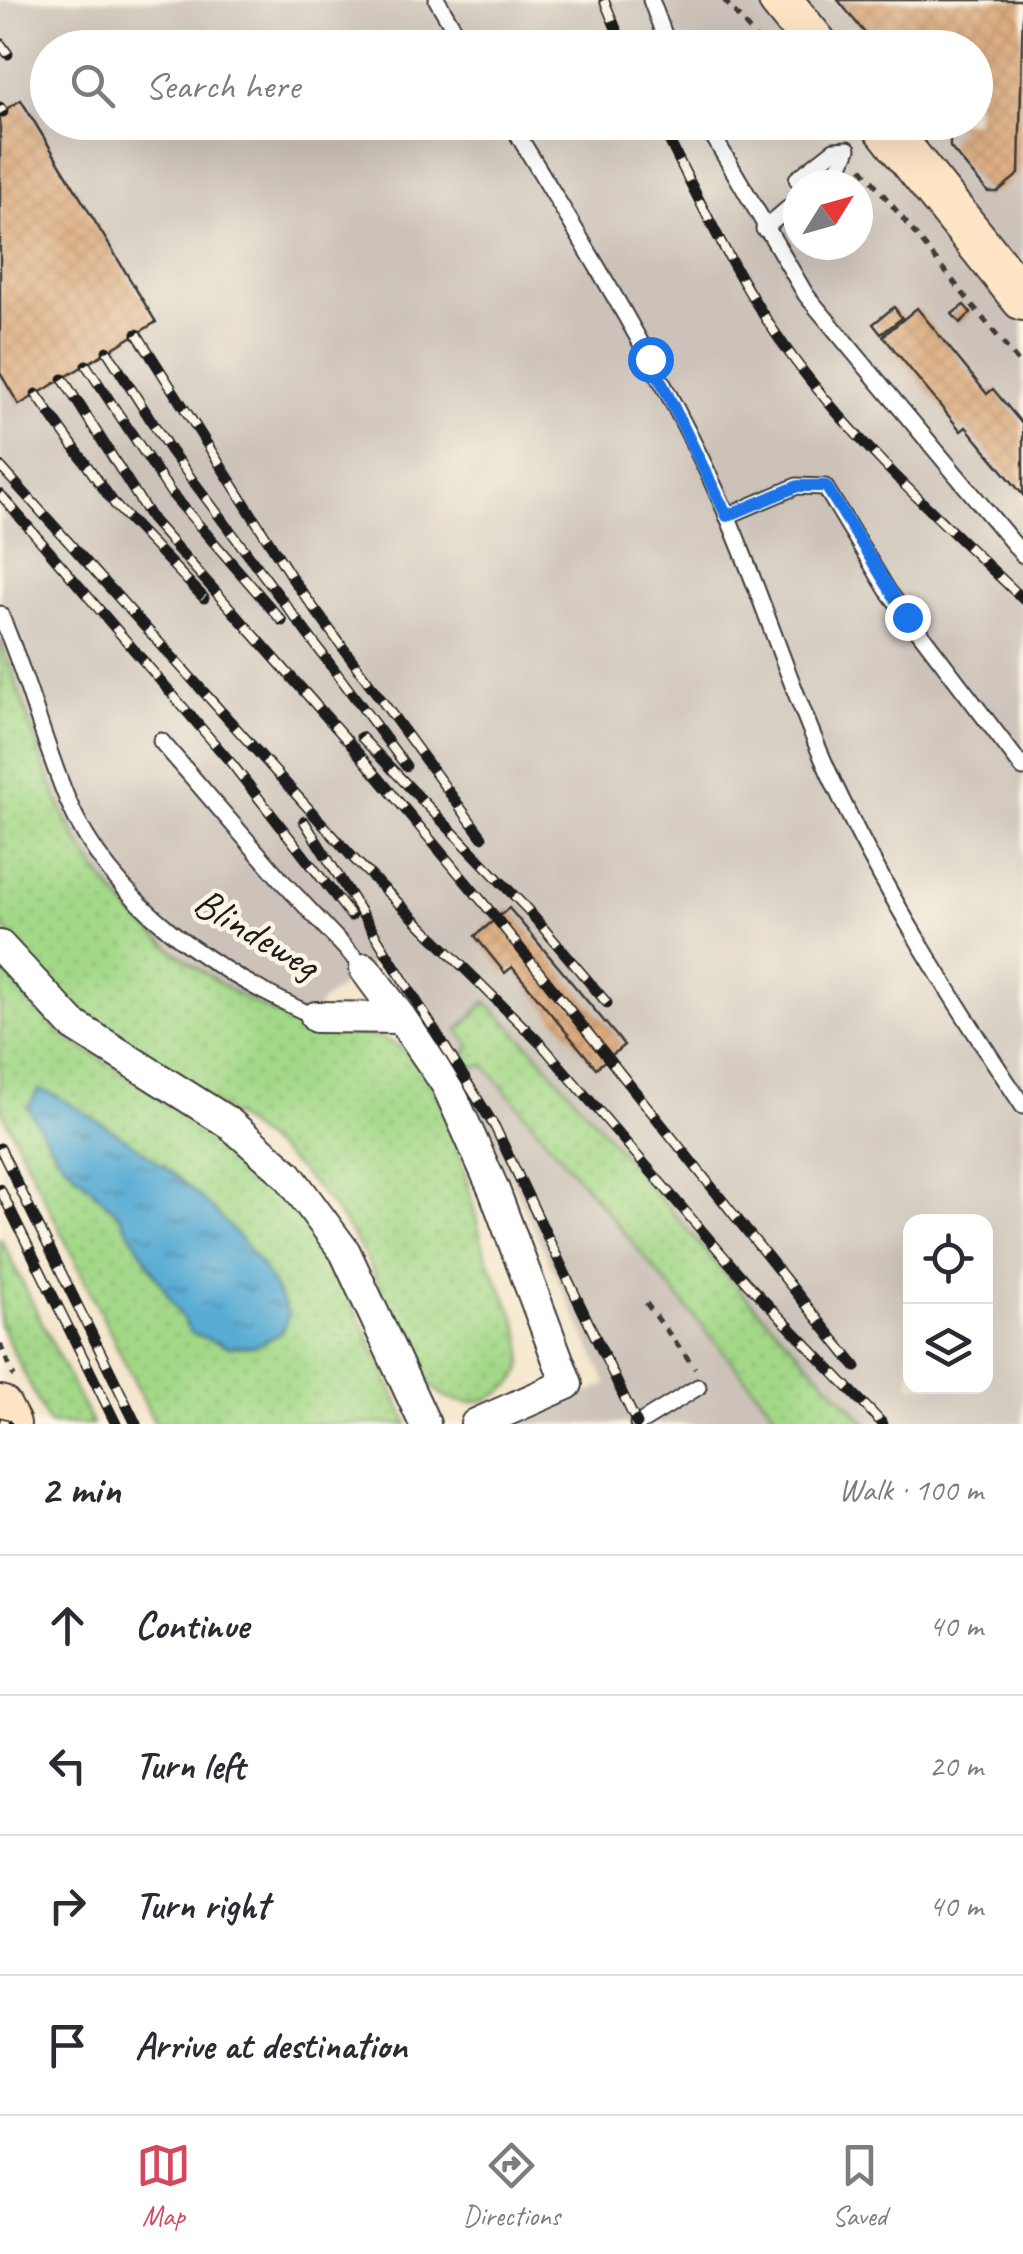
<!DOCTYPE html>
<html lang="en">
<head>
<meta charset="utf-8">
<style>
  :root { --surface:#fff; --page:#f2f2f3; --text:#2b2b33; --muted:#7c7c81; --line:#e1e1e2; --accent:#d1495b }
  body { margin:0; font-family:Caveat,sans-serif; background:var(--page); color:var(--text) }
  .controls { position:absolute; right:30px; bottom:30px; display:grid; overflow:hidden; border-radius:20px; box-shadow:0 10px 40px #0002 }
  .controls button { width:90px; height:90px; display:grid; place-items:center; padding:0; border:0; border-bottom:2px solid var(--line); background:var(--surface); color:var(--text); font:50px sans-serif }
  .compass { position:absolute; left:783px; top:170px; width:90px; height:90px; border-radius:50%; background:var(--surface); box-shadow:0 10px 40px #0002; rotate:53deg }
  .stop { position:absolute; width:30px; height:30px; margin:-22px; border:8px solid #1a73e8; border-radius:50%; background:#fff }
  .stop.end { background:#1a73e8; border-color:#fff; box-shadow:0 2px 10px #0008 }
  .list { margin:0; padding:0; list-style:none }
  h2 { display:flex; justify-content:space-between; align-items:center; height:130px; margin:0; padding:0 40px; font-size:42px }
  h2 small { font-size:32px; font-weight:400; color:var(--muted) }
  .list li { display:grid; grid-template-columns:65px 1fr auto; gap:30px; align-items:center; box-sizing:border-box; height:140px; padding:0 40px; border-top:2px solid var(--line) }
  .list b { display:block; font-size:38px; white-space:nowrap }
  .list em { font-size:32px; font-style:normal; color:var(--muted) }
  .icon { flex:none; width:55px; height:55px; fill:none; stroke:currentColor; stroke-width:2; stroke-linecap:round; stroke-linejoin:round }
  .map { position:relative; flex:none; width:1023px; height:1424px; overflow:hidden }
  .search { position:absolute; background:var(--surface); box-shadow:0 10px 40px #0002; left:30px; right:30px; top:30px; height:110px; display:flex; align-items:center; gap:25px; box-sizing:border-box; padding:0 35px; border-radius:55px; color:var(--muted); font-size:38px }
  .sheet { height:690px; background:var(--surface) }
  nav { display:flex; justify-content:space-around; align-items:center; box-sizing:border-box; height:140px; border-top:2px solid var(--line); background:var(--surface); font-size:28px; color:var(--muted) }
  nav a { display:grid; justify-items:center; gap:5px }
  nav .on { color:var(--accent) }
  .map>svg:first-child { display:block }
  .industrial { fill:#ccc2b9; fill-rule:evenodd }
  .grass { fill:url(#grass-dots); stroke:#607a52; stroke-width:2.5 }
  .water { fill:url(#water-ripples); stroke:#3a6478; stroke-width:2.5 }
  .building { fill:url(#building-cross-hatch) }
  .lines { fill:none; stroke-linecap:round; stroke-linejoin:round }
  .lane-casing { stroke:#3d3a37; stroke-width:19 }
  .street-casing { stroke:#3d3a37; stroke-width:34 }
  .secondary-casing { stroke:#3d3a37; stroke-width:46 }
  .path { stroke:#3d3a37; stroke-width:5; stroke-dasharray:8 8; stroke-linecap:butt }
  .lane { stroke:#fff; stroke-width:15 }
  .street { stroke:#fff; stroke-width:30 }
  .secondary { stroke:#ffe4c6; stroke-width:42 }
  .rail-casing { stroke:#1c1c1c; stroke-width:11 }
  .rail { stroke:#fcf5e5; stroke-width:8; stroke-dasharray:22; stroke-linecap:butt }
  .route { stroke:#1a73e8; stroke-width:12 }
  .labels { text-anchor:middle; stroke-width:9; stroke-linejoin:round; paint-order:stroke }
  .street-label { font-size:42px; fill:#1c1c1c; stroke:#fcf5e5 }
</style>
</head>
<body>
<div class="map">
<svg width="1023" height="1424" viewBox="0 0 1023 1424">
  <defs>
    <pattern id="grass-dots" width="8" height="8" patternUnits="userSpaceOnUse" patternTransform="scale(2.5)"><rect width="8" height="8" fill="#a3d888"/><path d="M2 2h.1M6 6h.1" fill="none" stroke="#8cb975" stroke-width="1.8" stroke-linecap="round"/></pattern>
    <pattern id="water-ripples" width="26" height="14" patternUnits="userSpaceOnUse" patternTransform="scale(2.5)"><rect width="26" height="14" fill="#58acd4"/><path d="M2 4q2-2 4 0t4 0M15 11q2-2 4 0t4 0" fill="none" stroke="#488bab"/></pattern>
    <pattern id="building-cross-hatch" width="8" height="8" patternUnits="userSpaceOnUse" patternTransform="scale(2.5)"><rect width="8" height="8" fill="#d9a576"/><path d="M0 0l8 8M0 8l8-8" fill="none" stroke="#ba8d66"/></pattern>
  </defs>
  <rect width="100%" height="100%" fill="#fcf5e5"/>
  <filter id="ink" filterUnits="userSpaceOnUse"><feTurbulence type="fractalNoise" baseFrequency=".01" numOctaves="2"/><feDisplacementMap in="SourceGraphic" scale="20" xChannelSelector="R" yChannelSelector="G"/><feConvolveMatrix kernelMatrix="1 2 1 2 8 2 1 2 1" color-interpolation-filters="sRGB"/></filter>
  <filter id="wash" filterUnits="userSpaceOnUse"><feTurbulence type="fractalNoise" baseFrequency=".0048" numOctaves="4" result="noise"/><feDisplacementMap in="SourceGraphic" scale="40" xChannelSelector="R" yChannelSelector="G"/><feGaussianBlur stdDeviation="2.25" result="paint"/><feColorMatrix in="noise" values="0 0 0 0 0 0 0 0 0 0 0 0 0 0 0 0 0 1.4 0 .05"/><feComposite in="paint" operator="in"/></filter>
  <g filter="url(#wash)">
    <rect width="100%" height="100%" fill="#f5e7ce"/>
    <path class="industrial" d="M0,0h1023v1424h-505l89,-40 -93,-199 -49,-92 -90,-132 -55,42 -8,31 -134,-74 -106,-106 -72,-176zM48,48h928v74h-928zM798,185h60v60h-60zM910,1222h76v164h-76z"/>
    <g class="grass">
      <path d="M0,639c40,103 52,194 134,276 47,47 116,93 179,114 28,9 64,-1 88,19 54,45 65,137 83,201 12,38 47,79 37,122 -7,14 -19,22 -33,28 -73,25 -96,-92 -119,-136 -12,-22 -27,-44 -42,-63 -91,-110 -244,-150 -327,-278z"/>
      <polygon points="0,969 62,1035 221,1133 277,1184 332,1259 408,1424 155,1424 0,1107"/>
      <polygon points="486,1002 534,1050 730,1280 867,1424 784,1424 484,1065 472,1068 463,1054 471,1047 458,1030"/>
      <polygon points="0,1237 92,1424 49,1424 0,1324"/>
    </g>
    <path class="water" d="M38,1090c20,3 38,18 55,28 78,47 158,113 196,197l-8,18 -26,13 -26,1 -38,-14 -72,-118 -63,-60 -28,-47z"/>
    <g id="blocks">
      <g class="building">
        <polygon points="838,0 1023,0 1019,174 997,192 988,192 950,147 950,138 960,129 954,122 976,122 976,48 877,48"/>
        <polygon points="21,100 156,322 19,405 0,373 0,113"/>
        <polygon points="964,305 971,313 960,323 952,314"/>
        <polygon points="894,307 902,318 881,334 873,324"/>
        <polygon points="917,308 987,394 993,389 1023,425 1023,495 966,427 961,431 883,336"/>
        <polygon points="509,908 624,1045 596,1068 512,967 505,973 475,936"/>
      </g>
    </g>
  </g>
  <g filter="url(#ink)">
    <use href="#blocks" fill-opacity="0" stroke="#3d3a37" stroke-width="2.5"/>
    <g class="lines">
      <g class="lane-casing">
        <g id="lane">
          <polyline points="437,0 465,48"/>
          <polyline points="651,0 669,48"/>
          <path d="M510,122c75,123 150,245 210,377 40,89 68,184 109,274 53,116 123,226 194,333"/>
          <polyline points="705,122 806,295 1023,555"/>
          <polyline points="797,179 834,150 848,149 841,165 816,185"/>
          <polyline points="764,229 798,200"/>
          <polyline points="727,516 797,486 825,487 888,591 1023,768"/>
          <path d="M0,614c27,61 42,125 68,187 45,105 147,171 248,216"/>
          <polyline points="161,741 281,880 365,969"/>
          <polyline points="638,1424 698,1387"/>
        </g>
      </g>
      <g class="street-casing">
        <g id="street">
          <polyline points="0,946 72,1024 229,1123 288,1175 345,1252 425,1424"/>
          <polyline points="365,969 401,1018"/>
          <polyline points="316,1017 401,1018 447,1085 494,1190 567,1384 476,1424"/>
        </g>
      </g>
      <g class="secondary-casing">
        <g id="secondary">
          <polyline points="780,0 819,48"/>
          <polyline points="881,122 1023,299"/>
          <polyline points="0,1407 9,1424"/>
        </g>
      </g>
      <g class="path">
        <polyline points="724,0 764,48"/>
        <polyline points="862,168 1023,368"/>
        <polyline points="646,1303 695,1368"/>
        <polyline points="0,1344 14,1377"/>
      </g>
      <use href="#lane" class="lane"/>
      <use href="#street" class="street"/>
      <use href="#secondary" class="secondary"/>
      <g class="rail-casing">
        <g id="rail">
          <polyline points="604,0 624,48"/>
          <polyline points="0,43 8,54"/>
          <polyline points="0,107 3,112"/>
          <path d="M660,122c41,82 81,167 136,240 66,88 148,161 227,237"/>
          <polyline points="137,334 294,581 482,837"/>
          <polyline points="107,351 170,450 406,766"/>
          <polyline points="86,365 171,493 282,621"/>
          <polyline points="63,379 153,521 347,740 496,918 856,1367"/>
          <polyline points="36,394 116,506 204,598"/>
          <polyline points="0,466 355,860 542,1045 746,1282 883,1424"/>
          <polyline points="0,494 232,764 351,916"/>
          <polyline points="361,737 527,909 607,1003"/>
          <polyline points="304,821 495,1127 637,1424"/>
          <polyline points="0,1148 136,1424"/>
          <polyline points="0,1189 116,1424"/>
          <polyline points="0,1422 7,1424"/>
        </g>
      </g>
      <use href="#rail" class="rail"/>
    </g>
  </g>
  <g class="lines" filter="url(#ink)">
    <polyline class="route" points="650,359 727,516 798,486 826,486 907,617"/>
  </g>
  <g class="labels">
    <g class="street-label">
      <text transform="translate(257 932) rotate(31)" y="15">Blindeweg</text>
    </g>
  </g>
</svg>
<div class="controls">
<button><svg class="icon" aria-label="locate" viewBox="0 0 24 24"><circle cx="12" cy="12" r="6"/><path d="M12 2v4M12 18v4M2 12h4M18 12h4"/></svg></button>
<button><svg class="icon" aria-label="layers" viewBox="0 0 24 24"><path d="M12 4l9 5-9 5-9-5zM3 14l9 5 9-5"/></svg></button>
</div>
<svg class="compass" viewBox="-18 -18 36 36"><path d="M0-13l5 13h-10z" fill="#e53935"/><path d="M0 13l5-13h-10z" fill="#7c7c81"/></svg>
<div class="stop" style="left:650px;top:359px"></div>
<div class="stop end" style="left:907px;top:617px"></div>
<div class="search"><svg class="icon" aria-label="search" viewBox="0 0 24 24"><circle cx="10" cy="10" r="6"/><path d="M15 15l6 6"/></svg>Search here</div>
</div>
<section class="sheet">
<h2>2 min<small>Walk · 100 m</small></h2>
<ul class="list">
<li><svg class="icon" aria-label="ahead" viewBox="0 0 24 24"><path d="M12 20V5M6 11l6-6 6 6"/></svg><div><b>Continue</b></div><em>40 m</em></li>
<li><svg class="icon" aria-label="left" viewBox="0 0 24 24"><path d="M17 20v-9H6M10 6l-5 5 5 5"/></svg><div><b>Turn left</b></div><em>20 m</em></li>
<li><svg class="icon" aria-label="right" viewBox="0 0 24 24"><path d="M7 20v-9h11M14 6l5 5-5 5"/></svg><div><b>Turn right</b></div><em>40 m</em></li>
<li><svg class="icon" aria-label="arrive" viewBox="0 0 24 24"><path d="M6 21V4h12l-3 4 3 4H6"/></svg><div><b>Arrive at destination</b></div></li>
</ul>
</section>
<nav>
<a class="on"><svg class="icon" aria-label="map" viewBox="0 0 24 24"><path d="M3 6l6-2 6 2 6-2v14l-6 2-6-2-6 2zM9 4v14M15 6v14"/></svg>Map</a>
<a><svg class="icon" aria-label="directions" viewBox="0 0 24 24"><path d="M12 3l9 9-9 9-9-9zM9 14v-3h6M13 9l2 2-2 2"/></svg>Directions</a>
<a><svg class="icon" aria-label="saved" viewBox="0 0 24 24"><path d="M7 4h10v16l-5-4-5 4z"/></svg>Saved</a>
</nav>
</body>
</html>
